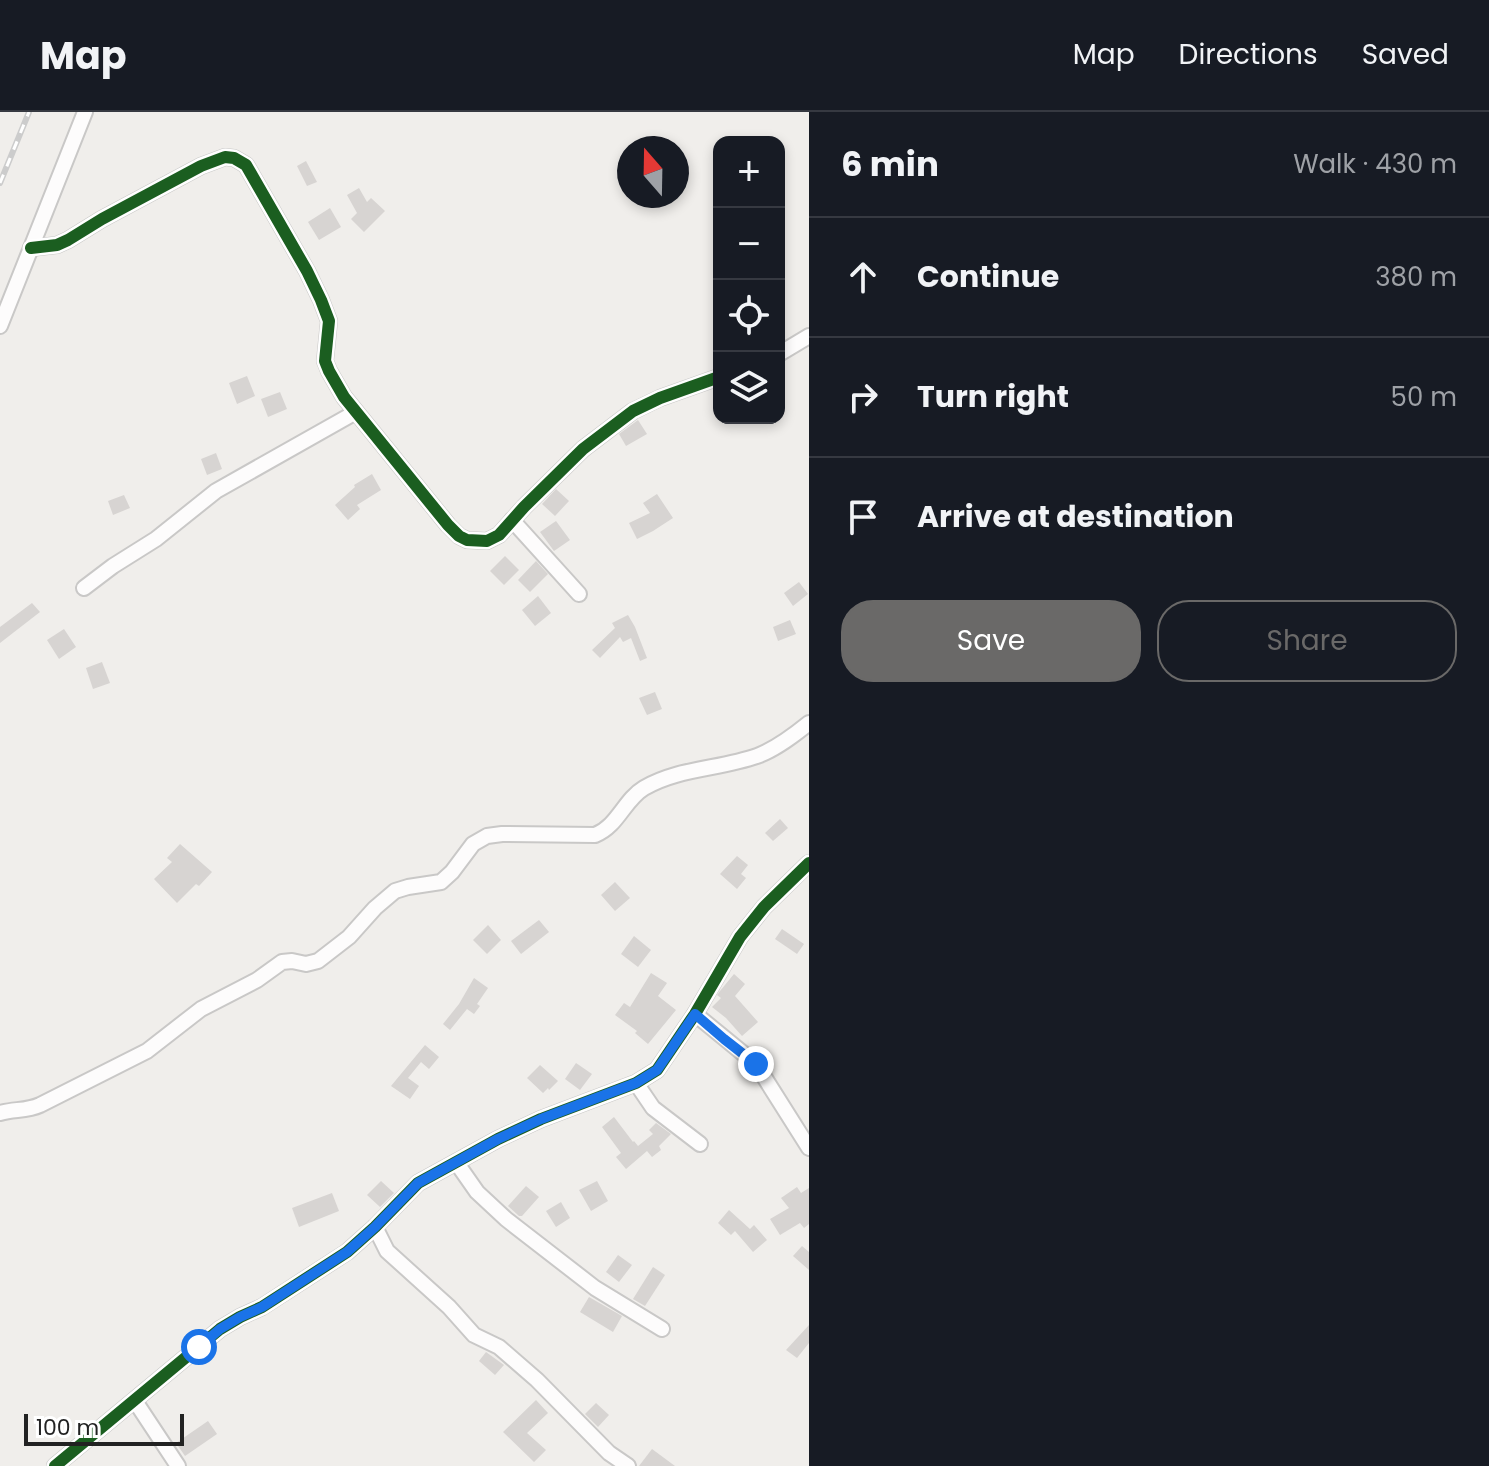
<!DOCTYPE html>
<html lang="en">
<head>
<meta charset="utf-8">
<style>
  :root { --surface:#171b24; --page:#20242c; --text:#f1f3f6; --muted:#9ea1a6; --line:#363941; --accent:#6a6968 }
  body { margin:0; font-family:Poppins,sans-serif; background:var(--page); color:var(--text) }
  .controls { position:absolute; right:24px; top:24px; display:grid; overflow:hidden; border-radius:16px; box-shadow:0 4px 12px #0003 }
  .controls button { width:72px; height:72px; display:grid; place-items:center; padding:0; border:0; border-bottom:2px solid var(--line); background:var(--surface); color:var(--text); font:40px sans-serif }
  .compass { position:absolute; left:617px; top:24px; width:72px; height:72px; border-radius:50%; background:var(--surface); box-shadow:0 4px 12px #0003; rotate:340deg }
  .scale { position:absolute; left:24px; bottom:20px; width:160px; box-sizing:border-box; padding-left:8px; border:4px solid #222; border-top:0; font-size:22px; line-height:28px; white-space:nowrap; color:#222; -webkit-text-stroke:6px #fff; paint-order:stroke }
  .stop { position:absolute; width:24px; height:24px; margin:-18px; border:6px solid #1a73e8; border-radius:50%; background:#fff }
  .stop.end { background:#1a73e8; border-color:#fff; box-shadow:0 2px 8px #0008 }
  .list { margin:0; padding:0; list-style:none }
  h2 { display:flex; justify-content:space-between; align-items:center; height:104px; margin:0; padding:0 32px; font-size:34px }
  h2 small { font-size:26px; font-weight:400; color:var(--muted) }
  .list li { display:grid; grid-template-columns:52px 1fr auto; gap:24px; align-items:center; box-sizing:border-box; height:120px; padding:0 32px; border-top:2px solid var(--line) }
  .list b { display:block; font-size:30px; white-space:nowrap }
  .list em { font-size:26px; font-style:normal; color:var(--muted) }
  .actions { display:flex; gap:16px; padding:24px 32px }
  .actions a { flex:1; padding:18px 0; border:2px solid var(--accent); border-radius:32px; text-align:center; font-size:28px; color:var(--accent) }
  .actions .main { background:var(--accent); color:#fff }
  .icon { flex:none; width:44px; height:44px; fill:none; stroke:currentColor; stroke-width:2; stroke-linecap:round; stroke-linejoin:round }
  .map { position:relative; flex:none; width:809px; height:1354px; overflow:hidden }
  header { display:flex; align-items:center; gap:48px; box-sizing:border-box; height:112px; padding:0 40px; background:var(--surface); border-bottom:2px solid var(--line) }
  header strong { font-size:38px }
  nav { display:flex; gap:44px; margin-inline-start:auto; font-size:28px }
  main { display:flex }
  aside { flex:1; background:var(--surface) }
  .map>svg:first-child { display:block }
  .building { fill:#d7d4d2 }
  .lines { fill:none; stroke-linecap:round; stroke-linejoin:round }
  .minor-casing { stroke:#c9c8c7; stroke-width:18 }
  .minor { stroke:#fdfcfc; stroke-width:14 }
  .rail-casing { stroke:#ccc; stroke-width:6 }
  .rail { stroke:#fff; stroke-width:3; stroke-dasharray:9; stroke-linecap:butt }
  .cycleway-casing { stroke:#fff; stroke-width:17 }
  .cycleway { stroke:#1b5e20; stroke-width:12 }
  .route { stroke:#1a73e8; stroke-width:10 }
</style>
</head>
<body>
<header>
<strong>Map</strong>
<nav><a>Map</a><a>Directions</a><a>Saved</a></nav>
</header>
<main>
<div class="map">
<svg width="809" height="1354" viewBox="0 0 809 1354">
  <rect width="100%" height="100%" fill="#f0eeeb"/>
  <g class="building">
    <polygon points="306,49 317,70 307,74 297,54"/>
    <polygon points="359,76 367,90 371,86 385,99 364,120 351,107 357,101 347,83"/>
    <polygon points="330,96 341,115 319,128 308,110"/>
    <polygon points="247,264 255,284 237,292 229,271"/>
    <polygon points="280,280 287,297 268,305 261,287"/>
    <polygon points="638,308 647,322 626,334 619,322"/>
    <polygon points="216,341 222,357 207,363 201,347"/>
    <polygon points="372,362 381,378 357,393 360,397 348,408 335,393 355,375 354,373"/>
    <polygon points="556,377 569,389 555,404 542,392"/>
    <polygon points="657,382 673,406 653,419 637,427 629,411 650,401 643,391"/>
    <polygon points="124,383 130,396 113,403 108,389"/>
    <polygon points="556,409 570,428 554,439 540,420"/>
    <polygon points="505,444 519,458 504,473 490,459"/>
    <polygon points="536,449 548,462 530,480 518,468"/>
    <polygon points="799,470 808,482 793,494 784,481"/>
    <polygon points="538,484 551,501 535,514 522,498"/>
    <polygon points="32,491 40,500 0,531 0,515"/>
    <polygon points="628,503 635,515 647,546 640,549 631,526 623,530 620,525 600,546 592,538 615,516 612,511"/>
    <polygon points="790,508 796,522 778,529 773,515"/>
    <polygon points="64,517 76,535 59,547 47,528"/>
    <polygon points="102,550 110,571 93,577 86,556"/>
    <polygon points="655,580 662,597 647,603 639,586"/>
    <polygon points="780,707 788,716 773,729 765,721"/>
    <polygon points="180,732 212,760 199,774 196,772 177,791 154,767 172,750 167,746"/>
    <polygon points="737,744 748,753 741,762 746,766 737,777 720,762"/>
    <polygon points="615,770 630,786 615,799 601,783"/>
    <polygon points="539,808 549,820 521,842 511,829"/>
    <polygon points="488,813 501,828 487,842 473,828"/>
    <polygon points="782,817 804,832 797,842 775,827"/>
    <polygon points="634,824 651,838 638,855 621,842"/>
    <polygon points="651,861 667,871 658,884 676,898 648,932 635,921 637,919 615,903 624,891 630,895"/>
    <polygon points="734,862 745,872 735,884 758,910 742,924 726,906 712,895 721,886 717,883 720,879"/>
    <polygon points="474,866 488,876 477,892 480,894 474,902 467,897 450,918 443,912 459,892"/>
    <polygon points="425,933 439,945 429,957 421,950 408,966 419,974 410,987 391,974"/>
    <polygon points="576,951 592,962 580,978 565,967"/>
    <polygon points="540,953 558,969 549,978 548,976 543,981 527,966"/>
    <polygon points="614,1005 633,1030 634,1029 638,1034 653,1022 649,1018 656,1011 671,1022 659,1034 661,1038 652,1045 647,1039 626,1057 616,1045 621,1041 602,1015"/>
    <polygon points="381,1069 394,1081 380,1095 367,1083"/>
    <polygon points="597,1069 608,1089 591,1099 579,1078"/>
    <polygon points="526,1074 539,1085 522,1104 519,1104 508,1094"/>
    <polygon points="797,1075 801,1081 809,1076 809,1112 804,1116 800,1111 780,1123 770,1107 789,1096 781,1086"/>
    <polygon points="332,1081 339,1099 299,1115 292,1096"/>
    <polygon points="561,1090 570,1106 556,1115 546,1099"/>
    <polygon points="729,1098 750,1117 754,1113 767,1128 753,1140 735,1119 731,1123 718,1111"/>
    <polygon points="802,1134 809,1140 809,1158 793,1144"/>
    <polygon points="618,1143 632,1153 619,1170 606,1160"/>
    <polygon points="653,1155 665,1163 645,1194 633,1187"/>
    <polygon points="589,1185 622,1204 613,1220 580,1200"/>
    <polygon points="809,1213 809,1231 797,1246 786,1238"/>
    <polygon points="486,1240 504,1253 495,1263 479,1249"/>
    <polygon points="536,1288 548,1301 527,1321 546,1338 534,1350 503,1320"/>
    <polygon points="596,1291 609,1303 598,1315 585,1302"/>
    <polygon points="208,1309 217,1322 185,1344 176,1331"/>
    <polygon points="652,1337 675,1354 639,1354"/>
  </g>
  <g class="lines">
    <g class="minor-casing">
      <g id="minor">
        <polyline points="31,136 57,133 68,128 102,107 201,54 225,45 234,46 246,53 307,159 321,188 329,209 325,249 329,259 344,285 448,413 459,424 467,428 487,429 499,423 524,395 583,337 633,299 660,286 719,265"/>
        <polyline points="0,214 85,0"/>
        <polyline points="779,242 809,224"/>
        <polyline points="512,408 579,482"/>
        <polyline points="84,476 113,454 156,427 216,379 356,300"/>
        <polyline points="695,902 756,952 809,1036"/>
        <polyline points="636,971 653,996 700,1032"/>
        <path d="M0,1001c14,-4 27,-2 40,-8l107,-54 54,-42 56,-29 25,-18 10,-1 14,3 12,-3 31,-24 26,-29 20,-17 13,-4 33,-5 11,-10 21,-28 14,-8 15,-2 93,1c23,-9 29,-35 49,-47 34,-20 76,-19 113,-32 19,-7 36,-20 52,-33"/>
        <polyline points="456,1050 477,1080 506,1107 595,1176 662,1217"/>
        <polyline points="375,1115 387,1139 449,1195 474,1223 499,1235 537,1268 609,1341 628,1354"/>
        <polyline points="135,1289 178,1354"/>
        <polyline points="55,1354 220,1217 240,1205 262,1195 347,1140 375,1115 418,1071 498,1027 541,1007 636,971 657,958 695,902 740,825 764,795 809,751"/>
      </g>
    </g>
    <use href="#minor" class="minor"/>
    <g class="rail-casing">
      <polyline id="rail" points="0,71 29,0"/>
    </g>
    <use href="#rail" class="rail"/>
    <g class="cycleway-casing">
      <g id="cycleway">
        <polyline points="31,136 57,133 68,128 102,107 201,54 225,45 234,46 246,53 307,159 321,188 329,209 325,249 329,259 344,285 448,413 459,424 467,428 487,429 499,423 524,395 583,337 633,299 660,286 719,265"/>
        <polyline points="55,1354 220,1217 240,1205 262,1195 347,1140 375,1115 418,1071 498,1027 541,1007 636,971 657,958 695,902 740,825 764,795 809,751"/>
      </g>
    </g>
    <use href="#cycleway" class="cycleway"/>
  </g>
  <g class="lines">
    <polyline class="route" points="199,1235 220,1217 240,1205 262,1195 347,1140 375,1115 418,1071 498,1027 541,1007 636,971 657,958 695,902 724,927 756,952"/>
  </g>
</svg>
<div class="controls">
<button>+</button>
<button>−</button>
<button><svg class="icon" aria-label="locate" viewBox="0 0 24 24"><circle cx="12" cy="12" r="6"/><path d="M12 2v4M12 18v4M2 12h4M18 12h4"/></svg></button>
<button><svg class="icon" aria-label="layers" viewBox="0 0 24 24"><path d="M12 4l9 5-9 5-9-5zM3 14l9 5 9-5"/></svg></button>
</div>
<svg class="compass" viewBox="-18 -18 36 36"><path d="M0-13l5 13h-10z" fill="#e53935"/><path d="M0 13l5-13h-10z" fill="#9ea1a6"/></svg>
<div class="scale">100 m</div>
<div class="stop" style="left:199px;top:1235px"></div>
<div class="stop end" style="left:756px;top:952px"></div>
</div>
<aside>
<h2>6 min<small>Walk · 430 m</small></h2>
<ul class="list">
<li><svg class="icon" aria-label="ahead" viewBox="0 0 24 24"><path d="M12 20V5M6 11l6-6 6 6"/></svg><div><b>Continue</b></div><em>380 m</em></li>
<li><svg class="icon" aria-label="right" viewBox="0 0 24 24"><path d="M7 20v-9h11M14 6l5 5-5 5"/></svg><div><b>Turn right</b></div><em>50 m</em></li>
<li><svg class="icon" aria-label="arrive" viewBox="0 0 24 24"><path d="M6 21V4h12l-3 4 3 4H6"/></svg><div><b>Arrive at destination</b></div></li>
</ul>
<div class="actions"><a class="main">Save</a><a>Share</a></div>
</aside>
</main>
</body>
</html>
